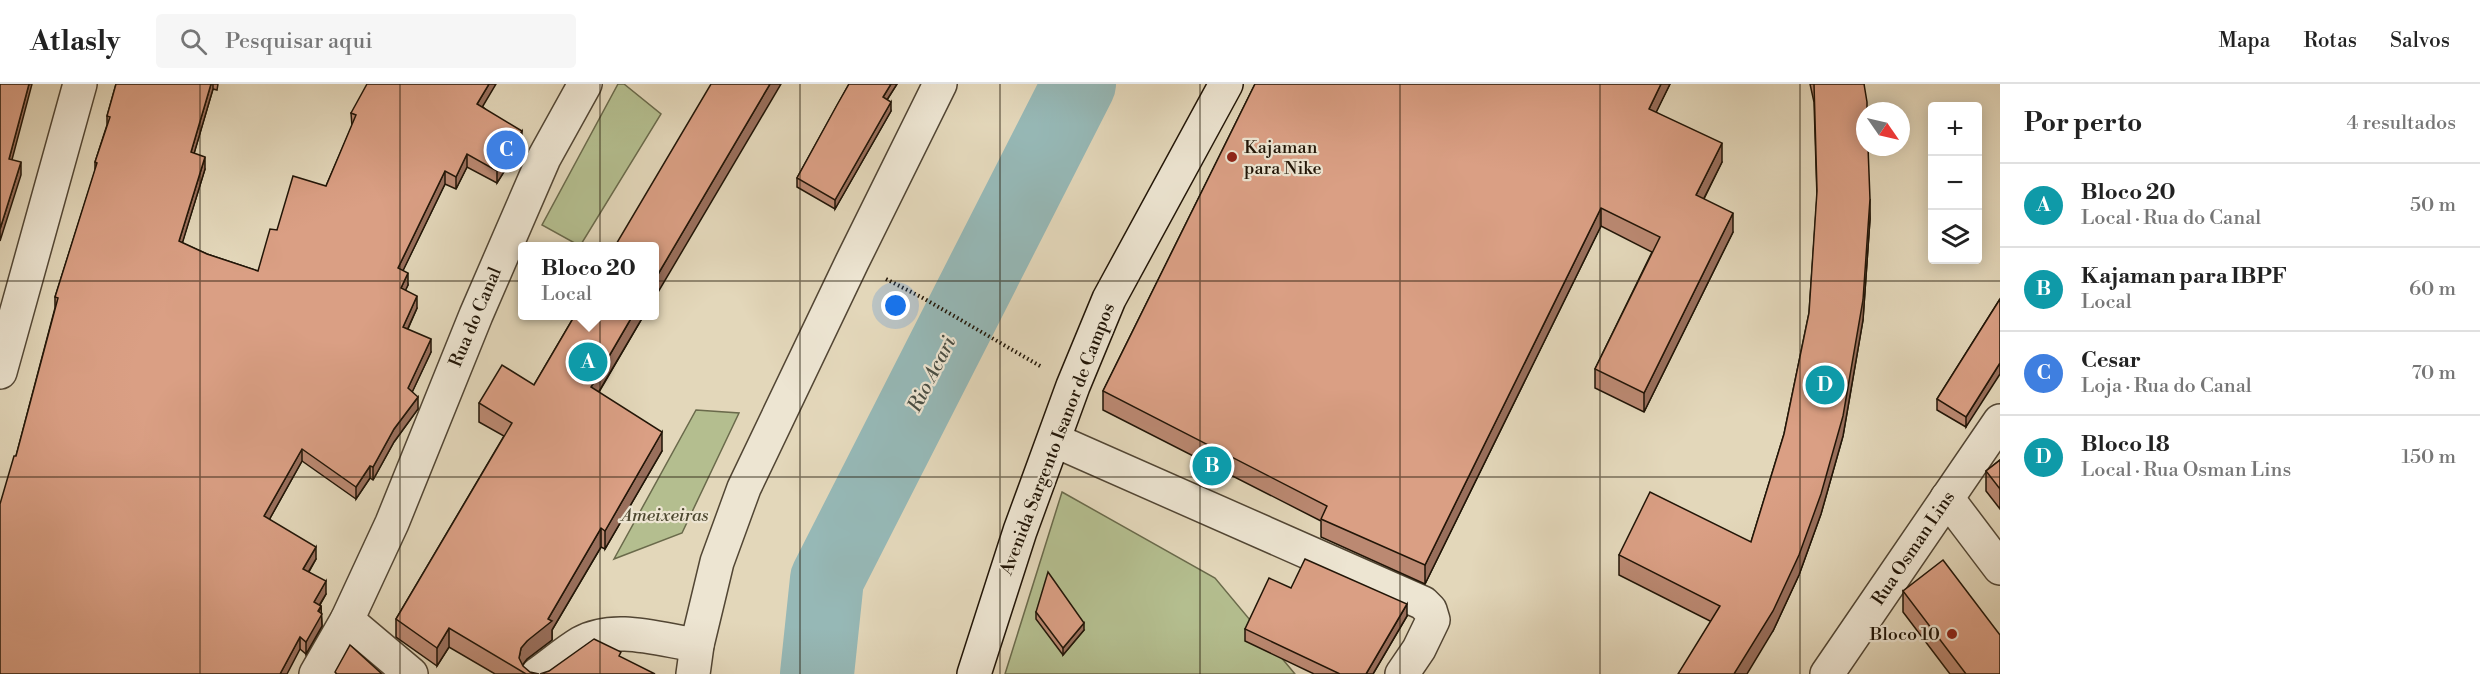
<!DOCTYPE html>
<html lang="pt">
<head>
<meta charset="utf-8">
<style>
  :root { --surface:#fff; --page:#f6f6f6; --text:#222; --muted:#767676; --line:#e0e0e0; --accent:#8f2418 }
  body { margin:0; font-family:"Libre Bodoni",serif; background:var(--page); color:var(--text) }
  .controls { position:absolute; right:18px; top:18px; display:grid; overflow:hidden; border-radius:6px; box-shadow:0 3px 15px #0003 }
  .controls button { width:54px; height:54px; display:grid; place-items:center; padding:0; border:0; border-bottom:2px solid var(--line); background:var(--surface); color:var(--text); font:30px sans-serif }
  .compass { position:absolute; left:1856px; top:18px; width:54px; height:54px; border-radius:50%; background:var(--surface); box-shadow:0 3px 15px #0003; rotate:124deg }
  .you { position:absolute; left:896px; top:222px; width:21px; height:21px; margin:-15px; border:4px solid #fff; border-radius:50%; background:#1a73e8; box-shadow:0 0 0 9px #1a73e833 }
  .badge { display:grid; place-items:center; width:39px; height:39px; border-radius:50%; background:var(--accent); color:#fff; font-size:20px; font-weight:700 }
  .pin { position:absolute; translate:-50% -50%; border:3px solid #fff; box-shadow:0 2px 6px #0006 }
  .popup { position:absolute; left:518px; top:158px; width:141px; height:78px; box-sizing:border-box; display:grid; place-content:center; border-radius:6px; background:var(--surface); filter:drop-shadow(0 2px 4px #0005); font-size:20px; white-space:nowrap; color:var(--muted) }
  .popup b { font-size:22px; color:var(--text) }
  .popup::after { content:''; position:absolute; left:50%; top:100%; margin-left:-12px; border:12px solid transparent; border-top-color:var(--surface) }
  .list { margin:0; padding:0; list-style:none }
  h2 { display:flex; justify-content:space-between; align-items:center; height:78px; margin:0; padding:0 24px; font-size:26px }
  h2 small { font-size:20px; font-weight:400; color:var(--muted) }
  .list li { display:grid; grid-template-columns:39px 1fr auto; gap:18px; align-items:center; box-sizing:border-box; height:84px; padding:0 24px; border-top:2px solid var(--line) }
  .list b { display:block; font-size:22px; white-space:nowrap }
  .list p { margin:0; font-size:20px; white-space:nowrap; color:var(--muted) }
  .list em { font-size:20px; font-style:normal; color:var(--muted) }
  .icon { flex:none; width:33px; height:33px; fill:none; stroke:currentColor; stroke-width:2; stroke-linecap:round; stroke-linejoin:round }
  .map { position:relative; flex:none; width:2000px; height:590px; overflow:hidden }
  header { display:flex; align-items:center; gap:36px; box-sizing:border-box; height:84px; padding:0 30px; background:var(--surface); border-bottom:2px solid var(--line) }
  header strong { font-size:28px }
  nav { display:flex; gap:33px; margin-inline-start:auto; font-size:21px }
  .search { width:420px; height:54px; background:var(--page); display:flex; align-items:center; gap:15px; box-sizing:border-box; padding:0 21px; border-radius:6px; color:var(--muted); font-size:22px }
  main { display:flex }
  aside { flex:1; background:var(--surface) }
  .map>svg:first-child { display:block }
  .green { fill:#b4be8f; stroke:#6a6a4b; stroke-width:1.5 }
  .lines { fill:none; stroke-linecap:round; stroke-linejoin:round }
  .river { stroke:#96b8b6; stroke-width:74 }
  .street-casing { stroke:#524634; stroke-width:36 }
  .secondary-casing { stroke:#211507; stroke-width:36 }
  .path { stroke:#211507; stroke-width:4; stroke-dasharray:1.5 3; stroke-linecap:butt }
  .street { stroke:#ede5d2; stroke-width:33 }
  .secondary { stroke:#ede5d2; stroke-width:33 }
  .wall { fill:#bb8972; stroke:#211507; stroke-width:1.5 }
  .shaded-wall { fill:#996f5c; stroke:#211507; stroke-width:1.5 }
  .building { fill:#da9f84; stroke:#211507; stroke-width:1.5 }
  .grid { fill:none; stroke:#211507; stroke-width:1.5; stroke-opacity:0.55 }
  .poi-dot { fill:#8f2418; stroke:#ede5d2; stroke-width:2 }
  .labels { text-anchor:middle; stroke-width:4.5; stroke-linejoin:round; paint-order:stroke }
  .poi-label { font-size:18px; fill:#211507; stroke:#ede5d2; text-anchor:start }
  .street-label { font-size:18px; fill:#211507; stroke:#ede5d2 }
  .park-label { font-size:18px; font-style:italic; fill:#4d4830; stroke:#ede5d2 }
  .water-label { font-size:20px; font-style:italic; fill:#4a4e44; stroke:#ede5d2 }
</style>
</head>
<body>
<header>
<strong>Atlasly</strong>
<div class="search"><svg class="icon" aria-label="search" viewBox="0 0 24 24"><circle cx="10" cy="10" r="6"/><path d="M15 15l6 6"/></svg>Pesquisar aqui</div>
<nav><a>Mapa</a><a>Rotas</a><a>Salvos</a></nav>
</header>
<main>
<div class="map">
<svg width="2000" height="590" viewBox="0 0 2000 590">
  <rect width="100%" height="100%" fill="#e3d7ba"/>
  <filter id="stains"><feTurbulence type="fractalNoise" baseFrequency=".00333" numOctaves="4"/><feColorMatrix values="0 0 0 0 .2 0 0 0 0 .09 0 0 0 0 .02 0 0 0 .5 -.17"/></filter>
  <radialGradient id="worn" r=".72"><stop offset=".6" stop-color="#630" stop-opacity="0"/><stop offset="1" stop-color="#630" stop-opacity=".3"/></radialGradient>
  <g class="green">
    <polygon points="618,0 624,0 661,30 580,162 542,141"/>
    <polygon points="696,326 739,329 682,449 614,475"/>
    <polygon points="1062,408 1215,494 1295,590 1005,590"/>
  </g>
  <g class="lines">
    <polyline class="river" points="817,590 827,495 1079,0"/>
    <g class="street-casing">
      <g id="street">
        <polyline points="0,288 80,0"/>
        <polyline points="1054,356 1423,519 1430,526 1433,536 1419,565 1402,590"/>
        <polyline points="1947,414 2000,484"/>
        <polyline points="347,536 411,590"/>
        <polyline points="316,590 347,536 392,439 476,231 544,74 585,0"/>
        <path d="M538,590c14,-10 28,-22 43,-31 33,-19 80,-3 116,2"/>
        <polyline points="693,590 697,561 717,478 744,404 852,178 940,0"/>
        <polyline points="1827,590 2000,337"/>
      </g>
    </g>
    <g class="secondary-casing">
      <polyline id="secondary" points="974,590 1020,447 1073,302 1109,215 1226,0"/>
    </g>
    <polyline class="path" points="886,195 921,213 1042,283"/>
    <use href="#street" class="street"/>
    <use href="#secondary" class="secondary"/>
  </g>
  <g class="wall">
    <polygon points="116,0 218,0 217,6 213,5 194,69 205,85 182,159 207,170 258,187 277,146 326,102 352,42 351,29 483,23 522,59 497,99 467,83 456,105 445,100 403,186 408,201 405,206 417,224 408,245 431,268 412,308 418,325 394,358 373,396 370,394 356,415 302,377 269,436 316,475 309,488 326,510 320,521 321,522 322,542 306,570 300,565 16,372 55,224 55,213 95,87 95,78 107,41 107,32"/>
    <polygon points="849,0 897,0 887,16 891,27 835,125 797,103 797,94"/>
    <polygon points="1255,0 1670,0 1656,28 1722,78 1704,115 1733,148 1644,328 1595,304 1595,285 1652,168 1601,142 1425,500 1321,453 1321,437 1103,326 1103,307"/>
    <polygon points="1810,0 1864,0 1870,135 1863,236 1843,352 1821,430 1799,491 1773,547 1710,537 1619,491 1619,471 1751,458 1784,350 1809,229 1817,113 1814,18"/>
    <polygon points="2000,215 1966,343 1937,326 1937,315"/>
    <polygon points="575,231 644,231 599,308 662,367 605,465 601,463 552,546 552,556 527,575 522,581 526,590 495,590 449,563 437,582 396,553 396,535 504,352 479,338 479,319 534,301"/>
    <polygon points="2000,376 2000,425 1986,407 1986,387"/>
    <polygon points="1903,507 2000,590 1950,590 1903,528"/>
    <polygon points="1036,528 1084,546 1063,571 1036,535"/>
    <polygon points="1407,532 1373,590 1314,590 1245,557 1245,545"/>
  </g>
  <g class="shaded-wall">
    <polygon points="29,0 32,0 9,87 9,75"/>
    <polygon points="211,0 213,0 213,5 191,80 191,68"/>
    <polygon points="489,0 496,0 477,32 477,20"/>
    <polygon points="770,0 781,0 654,215 654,197"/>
    <polygon points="891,0 897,0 883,22 883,13"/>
    <polygon points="1661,0 1670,0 1649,43 1649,25"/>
    <polygon points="891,18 891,27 835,125 835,116"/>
    <polygon points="522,47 522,59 497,99 497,87"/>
    <polygon points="1722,59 1722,78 1696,130 1696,111"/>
    <polygon points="467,70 467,83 456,105 456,93"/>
    <polygon points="205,73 205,85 179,170 179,157"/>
    <polygon points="21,78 21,91 0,157 0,145"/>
    <polygon points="445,87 445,100 398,197 398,184"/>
    <polygon points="1870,115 1870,135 1863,236 1843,352 1821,430 1799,491 1773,547 1747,590 1734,590"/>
    <polygon points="1601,124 1601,142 1425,500 1425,481"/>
    <polygon points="1733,129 1733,148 1644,328 1644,309"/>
    <polygon points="408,189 408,201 401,216 401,204"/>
    <polygon points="417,212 417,224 403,255 403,243"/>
    <polygon points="633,231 644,231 591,321 591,303"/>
    <polygon points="431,255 431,268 408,317 408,304"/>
    <polygon points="2000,279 2000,290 1966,343 1966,333"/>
    <polygon points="418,313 418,325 394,358 373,396 373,383 394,345"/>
    <polygon points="662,348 662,367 605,465 605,447"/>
    <polygon points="302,365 302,377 264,445 264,432"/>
    <polygon points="370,382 370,394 356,415 356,403"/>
    <polygon points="601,444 601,463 552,546 552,556 527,575 521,583 519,574 521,564 527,557 548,535"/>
    <polygon points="316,463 316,475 303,497 303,485"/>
    <polygon points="326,497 326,510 314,530 314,518"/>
    <polygon points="1407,520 1407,532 1373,590 1366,590"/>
    <polygon points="321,522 322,542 306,570 306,558"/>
    <polygon points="1084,539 1084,546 1063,571 1063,564"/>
    <polygon points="449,544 449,563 437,582 437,564"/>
    <polygon points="300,553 300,565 287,590 280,590"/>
  </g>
  <g class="building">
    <polygon points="0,0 29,0 9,75 21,78 0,145"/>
    <polygon points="116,0 211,0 191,68 205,73 179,157 207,170 258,187 270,145 277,146 293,92 326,102 356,31 351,29 367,0 489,0 477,20 522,47 497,87 467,70 456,93 445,87 398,184 408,189 401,204 417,212 403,243 431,255 408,304 418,313 394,345 373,383 370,382 356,403 302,365 264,432 316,463 303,485 326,497 314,518 321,522 318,527 322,530 306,558 300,553 280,590 0,590 0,420 14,372 16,372 58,214 55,213 97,79 95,78 110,33 107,32"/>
    <polygon points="711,0 770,0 654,197 654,162 615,162"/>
    <polygon points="849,0 891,0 883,13 891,18 835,116 797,94 837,21"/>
    <polygon points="1255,0 1661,0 1649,25 1722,59 1696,111 1733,129 1644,309 1595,285 1660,153 1601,124 1425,481 1321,435 1327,422 1103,307"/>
    <polygon points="1814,0 1864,0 1867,18 1867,27 1865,27 1865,63 1868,63 1870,115 1863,216 1843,332 1821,410 1799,471 1773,527 1734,590 1678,590 1720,522 1619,471 1650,408 1751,458 1784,350 1809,229 1817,107"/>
    <polygon points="2000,215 2000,279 1966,333 1937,315"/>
    <polygon points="575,231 633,231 591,303 662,348 605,447 601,444 548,535 552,537 527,557 521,564 519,574 523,582 530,588 539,590 526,590 449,544 437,564 396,535 512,339 479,319 502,281 534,301"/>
    <polygon points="2000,376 2000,405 1986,387"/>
    <polygon points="1305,475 1407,520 1366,590 1340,590 1245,545 1269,494 1291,504"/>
    <polygon points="1943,476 2000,551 2000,590 1966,590 1903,507"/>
    <polygon points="1048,488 1084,539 1063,564 1036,528"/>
    <polygon points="594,555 621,568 619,572 655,590 540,590 549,587"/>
    <polygon points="350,561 382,590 337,590 335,588"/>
  </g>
  <path class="grid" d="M200,0v590M400,0v590M600,0v590M800,0v590M1000,0v590M1200,0v590M1400,0v590M1600,0v590M1800,0v590M0,197h2000M0,393h2000"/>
  <g class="poi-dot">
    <circle cx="1232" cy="73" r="6"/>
    <circle cx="1952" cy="550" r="6"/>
  </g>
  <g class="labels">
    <g class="poi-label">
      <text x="1244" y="69">Kajaman<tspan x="1244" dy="21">para Nike</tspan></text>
      <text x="1940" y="556" text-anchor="end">Bloco 10</text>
    </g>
    <g class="street-label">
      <text transform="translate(475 233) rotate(-67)" y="6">Rua do Canal</text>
      <text transform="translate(1057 355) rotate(-69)" y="6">Avenida Sargento Isanor de Campos</text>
      <text transform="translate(1913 464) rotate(-56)" y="6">Rua Osman Lins</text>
    </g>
    <g class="park-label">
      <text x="665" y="437">Ameixeiras</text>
    </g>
    <g class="water-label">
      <text transform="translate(931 290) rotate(-63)" y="7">Rio Acari</text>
    </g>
  </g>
  <rect width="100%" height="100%" filter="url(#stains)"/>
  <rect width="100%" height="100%" fill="url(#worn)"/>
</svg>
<div class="controls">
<button>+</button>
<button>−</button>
<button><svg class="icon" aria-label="layers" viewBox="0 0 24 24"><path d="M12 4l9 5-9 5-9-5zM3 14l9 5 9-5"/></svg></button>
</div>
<svg class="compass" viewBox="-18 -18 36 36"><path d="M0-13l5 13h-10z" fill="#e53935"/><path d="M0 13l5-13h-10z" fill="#767676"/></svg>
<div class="you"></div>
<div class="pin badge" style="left:588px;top:278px;background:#0f9aa8">A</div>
<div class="popup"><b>Bloco 20</b>Local</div>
<div class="pin badge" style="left:1212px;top:382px;background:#0f9aa8">B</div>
<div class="pin badge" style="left:506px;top:66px;background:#3f7fe0">C</div>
<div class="pin badge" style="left:1825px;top:301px;background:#0f9aa8">D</div>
</div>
<aside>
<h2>Por perto<small>4 resultados</small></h2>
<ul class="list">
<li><span class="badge" style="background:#0f9aa8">A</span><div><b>Bloco 20</b><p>Local · Rua do Canal</p></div><em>50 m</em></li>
<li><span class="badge" style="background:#0f9aa8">B</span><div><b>Kajaman para IBPF</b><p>Local</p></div><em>60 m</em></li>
<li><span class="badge" style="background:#3f7fe0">C</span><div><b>Cesar</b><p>Loja · Rua do Canal</p></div><em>70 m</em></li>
<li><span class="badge" style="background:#0f9aa8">D</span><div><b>Bloco 18</b><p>Local · Rua Osman Lins</p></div><em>150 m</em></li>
</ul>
</aside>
</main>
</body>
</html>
